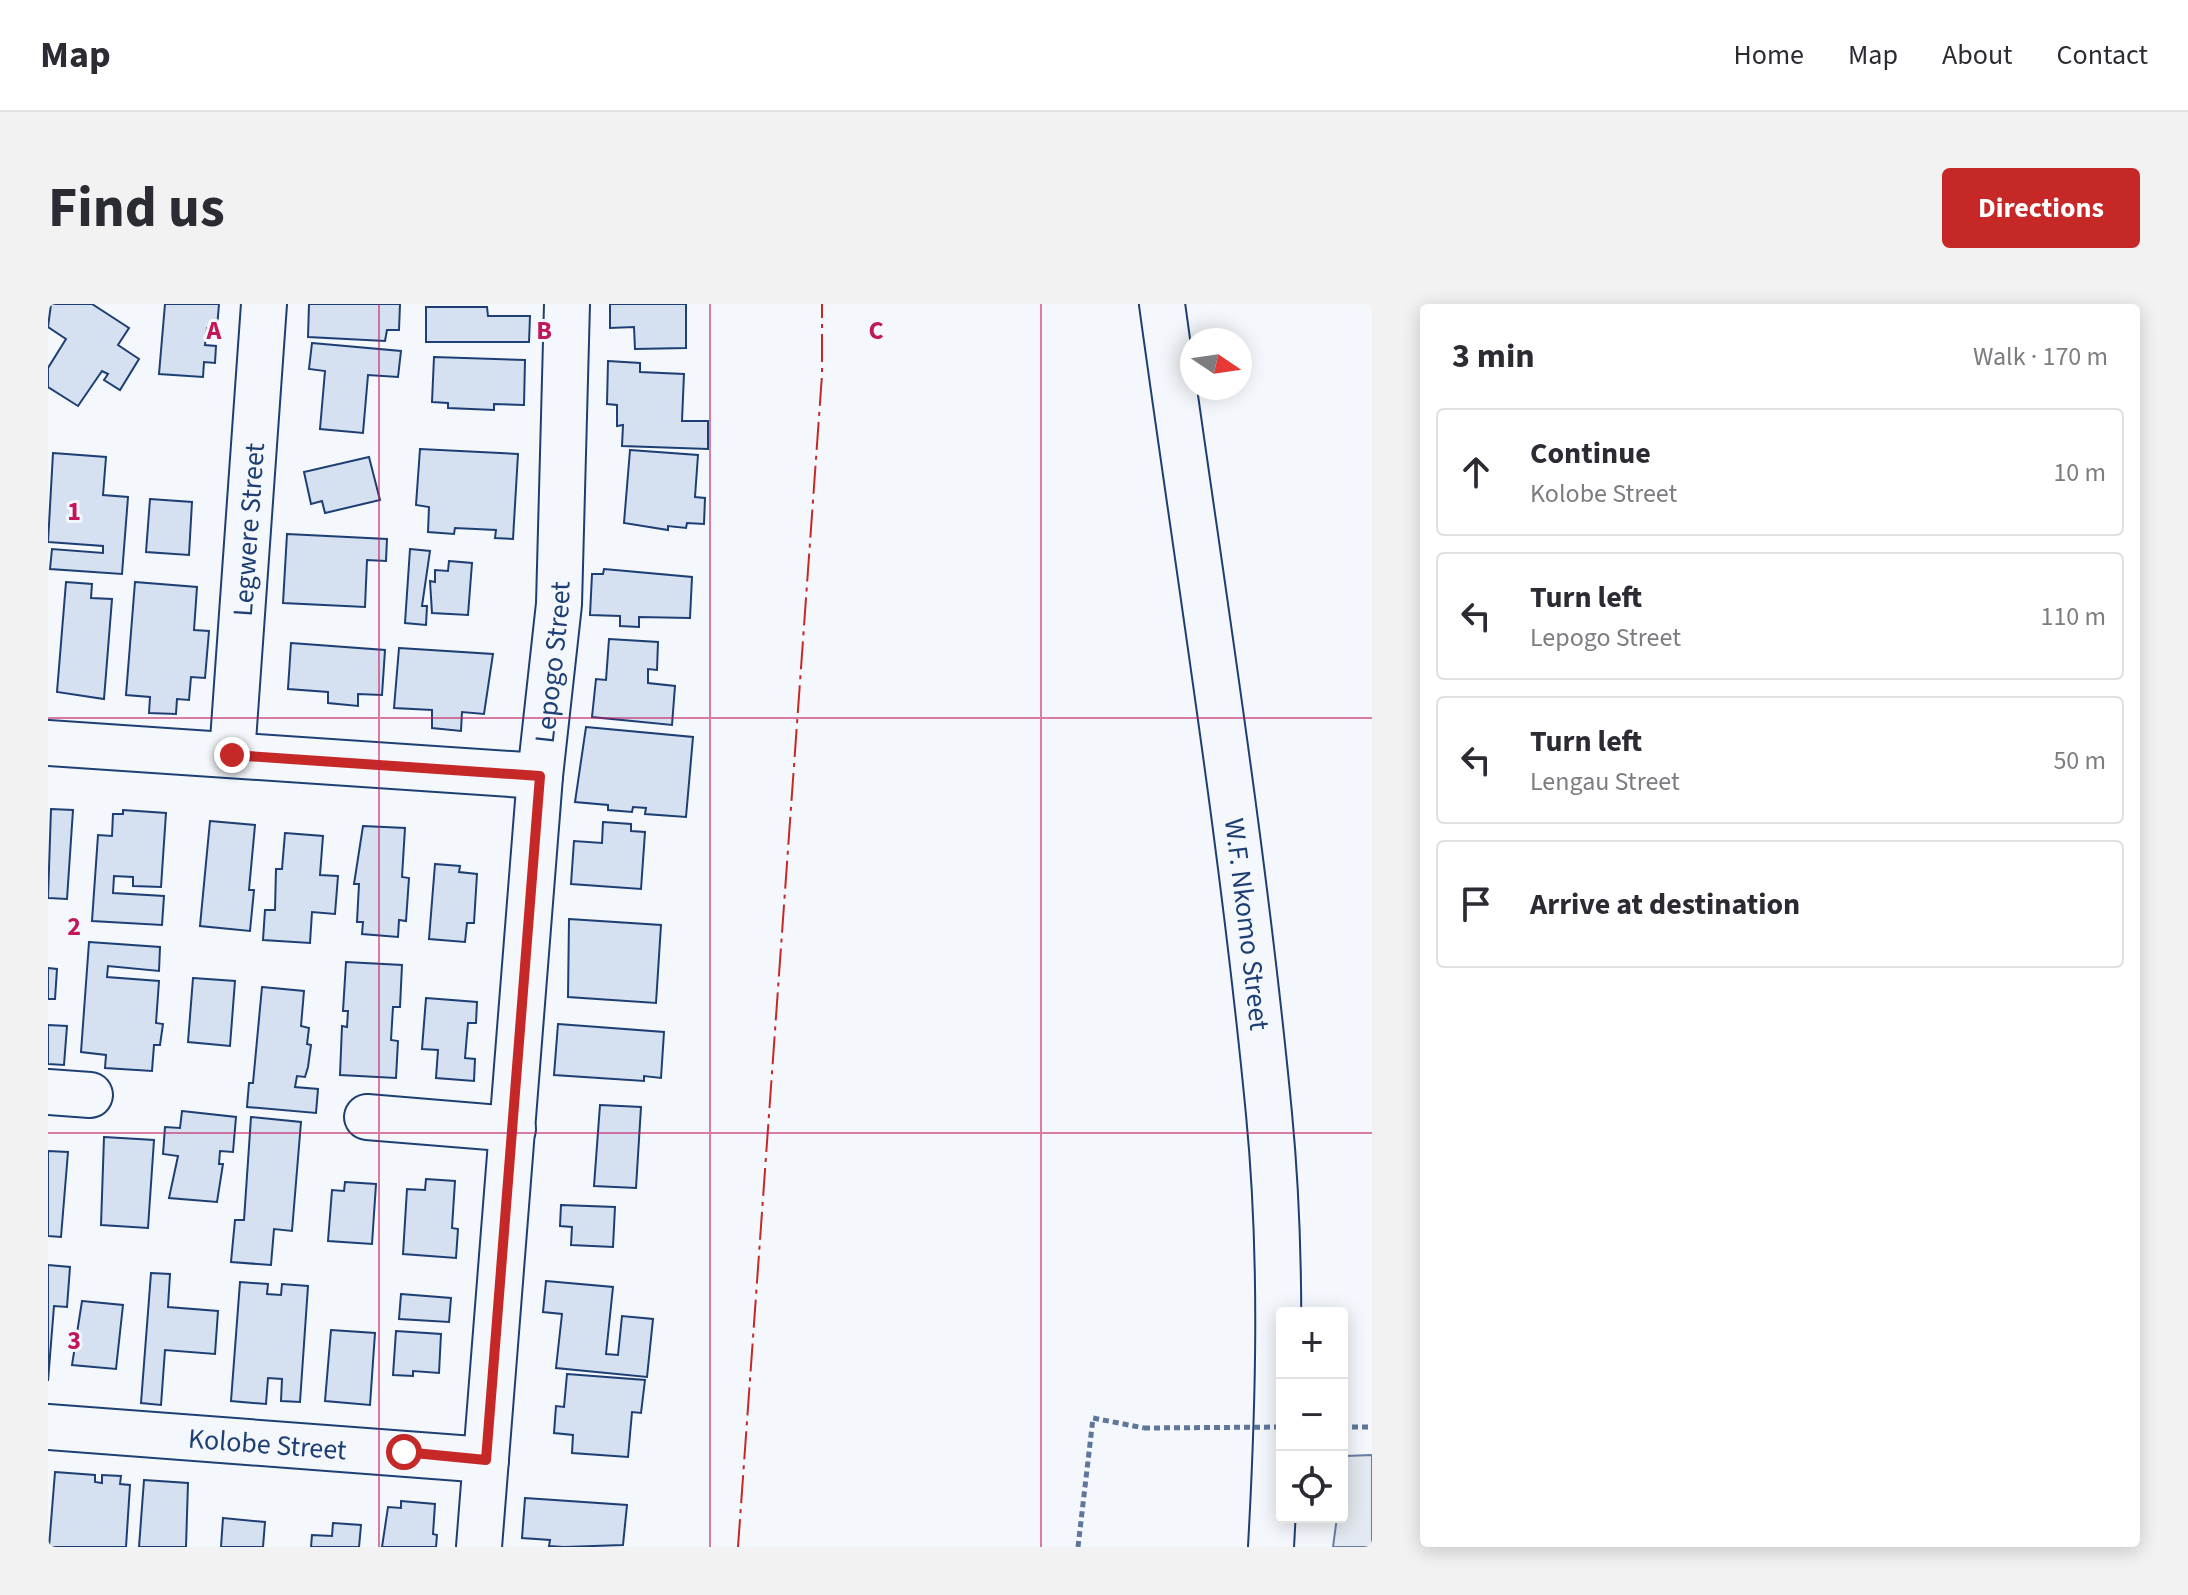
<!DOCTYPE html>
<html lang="en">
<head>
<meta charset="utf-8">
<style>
  :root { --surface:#fff; --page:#f2f2f3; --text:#2b2b33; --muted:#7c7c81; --line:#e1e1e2; --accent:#c62828 }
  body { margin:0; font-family:"Source Sans 3",sans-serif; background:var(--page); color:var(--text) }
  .controls { position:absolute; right:24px; bottom:24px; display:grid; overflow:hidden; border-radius:8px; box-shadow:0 4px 20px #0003 }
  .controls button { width:72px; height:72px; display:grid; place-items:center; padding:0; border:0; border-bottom:2px solid var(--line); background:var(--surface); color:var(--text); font:40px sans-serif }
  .compass { position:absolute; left:1132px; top:24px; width:72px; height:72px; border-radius:50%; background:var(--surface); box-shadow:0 4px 20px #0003; rotate:103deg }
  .stop { position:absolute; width:24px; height:24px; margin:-18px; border:6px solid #c62828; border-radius:50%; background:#fff }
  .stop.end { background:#c62828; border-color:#fff; box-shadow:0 2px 8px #0008 }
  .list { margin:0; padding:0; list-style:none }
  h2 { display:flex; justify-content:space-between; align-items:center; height:104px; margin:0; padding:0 32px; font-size:34px }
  h2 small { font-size:26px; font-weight:400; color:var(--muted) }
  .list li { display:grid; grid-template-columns:52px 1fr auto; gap:24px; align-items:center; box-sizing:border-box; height:128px; margin:0 16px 16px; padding:0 16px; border:2px solid var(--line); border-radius:8px }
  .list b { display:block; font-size:30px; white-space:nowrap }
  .list p { margin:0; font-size:26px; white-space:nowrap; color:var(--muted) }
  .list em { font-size:26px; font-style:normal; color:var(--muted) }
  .icon { flex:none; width:44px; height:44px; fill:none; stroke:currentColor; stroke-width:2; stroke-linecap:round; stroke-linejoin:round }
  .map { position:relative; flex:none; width:1324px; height:1243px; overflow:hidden; border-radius:8px }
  header { display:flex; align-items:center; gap:48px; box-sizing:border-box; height:112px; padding:0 40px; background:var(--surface); border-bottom:2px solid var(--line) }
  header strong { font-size:38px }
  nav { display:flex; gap:44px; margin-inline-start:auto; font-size:28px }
  .intro { display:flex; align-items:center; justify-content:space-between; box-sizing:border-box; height:192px; padding:0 48px }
  h1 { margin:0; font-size:56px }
  .button { padding:20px 36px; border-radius:8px; background:var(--accent); color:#fff; font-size:28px; font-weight:700 }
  main { display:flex; gap:48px; padding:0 48px }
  aside { flex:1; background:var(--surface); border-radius:8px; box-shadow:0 4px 20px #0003 }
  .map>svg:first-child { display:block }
  .green { fill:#e3e9f0; stroke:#687fa3; stroke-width:2 }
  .building { fill:#d5e0f0; stroke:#1d3f73; stroke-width:2 }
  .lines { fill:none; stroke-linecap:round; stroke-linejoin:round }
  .minor-casing { stroke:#1d3f73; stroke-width:48 }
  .major-casing { stroke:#1d3f73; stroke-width:48 }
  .path { stroke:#5e769c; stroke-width:5; stroke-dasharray:6 4; stroke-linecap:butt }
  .minor { stroke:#f4f7fb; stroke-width:44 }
  .major { stroke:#f4f7fb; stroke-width:44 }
  .path-bridge { stroke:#5e769c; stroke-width:5; stroke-dasharray:6 4; stroke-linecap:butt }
  .power { stroke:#c62828; stroke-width:2; stroke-dasharray:28 6 4 6; stroke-linecap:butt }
  .route { stroke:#c62828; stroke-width:10 }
  .grid { fill:none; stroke:#c2185b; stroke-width:2; stroke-opacity:0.55 }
  .labels { text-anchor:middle; stroke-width:6; stroke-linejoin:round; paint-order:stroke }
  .street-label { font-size:28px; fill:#1d3f73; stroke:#f4f7fb }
  .grid-label { font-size:26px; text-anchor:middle; font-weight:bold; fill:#c2185b; stroke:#f4f7fb; stroke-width:6; stroke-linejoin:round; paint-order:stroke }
</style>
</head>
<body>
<header>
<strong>Map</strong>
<nav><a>Home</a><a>Map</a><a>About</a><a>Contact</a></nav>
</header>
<div class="intro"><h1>Find us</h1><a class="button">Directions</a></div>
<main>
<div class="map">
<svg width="1324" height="1243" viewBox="0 0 1324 1243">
  <rect width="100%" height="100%" fill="#f4f7fb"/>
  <polygon class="green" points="1324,1151 1324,1243 1285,1243 1289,1213 1294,1213 1298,1152"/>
  <g class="building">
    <polygon points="3,0 44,0 81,24 70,41 91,55 72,86 56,76 60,70 54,67 30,102 0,83 0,64 18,35 0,23"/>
    <polygon points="117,0 171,0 169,24 159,24 157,41 168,42 167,59 156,58 155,73 111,70"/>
    <polygon points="261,0 352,0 351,26 339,26 337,37 260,33"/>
    <polygon points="562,0 638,0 638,44 587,45 586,23 562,24"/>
    <polygon points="378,3 439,3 440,12 482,12 481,38 378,38"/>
    <polygon points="264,39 353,47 350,73 320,71 315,129 272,125 277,67 261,65"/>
    <polygon points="386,53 477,56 476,101 446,100 446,106 400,104 400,99 384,98"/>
    <polygon points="560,57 592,59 592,68 636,70 634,117 660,117 660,145 574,142 575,121 569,122 569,101 559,100"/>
    <polygon points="372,145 470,150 465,235 447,234 448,226 407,224 406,230 380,228 381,203 368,201"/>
    <polygon points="582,146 650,151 647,193 657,194 656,220 639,219 638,224 620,222 620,226 576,219"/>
    <polygon points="5,149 58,153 55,191 80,193 74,270 2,265 4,245 55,249 55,242 0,238"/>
    <polygon points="321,153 332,196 277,209 274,197 263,200 256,168"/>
    <polygon points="102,195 144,198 141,251 98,248"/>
    <polygon points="239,230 339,235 338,257 319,256 317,303 235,299"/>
    <polygon points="362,245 382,247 374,302 379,302 378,321 357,319"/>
    <polygon points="401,257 424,259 420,311 384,309 382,277 387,278 387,266 400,267"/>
    <polygon points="556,265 644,273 642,314 591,313 591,323 572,322 572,312 542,311 544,270 555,270"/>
    <polygon points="18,278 44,280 43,294 64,295 56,395 9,388"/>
    <polygon points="87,278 149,283 146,326 161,327 157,374 143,373 141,396 129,395 128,410 101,409 102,393 78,391"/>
    <polygon points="561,335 610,338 609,366 600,365 600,379 627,382 624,421 544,413 548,375 558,376"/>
    <polygon points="243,339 337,346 334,391 310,390 310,402 280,399 280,388 240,385"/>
    <polygon points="351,344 445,350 436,410 414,408 413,427 384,424 384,406 346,404"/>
    <polygon points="538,423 645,433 638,513 597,510 598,504 585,503 584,508 560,506 560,501 527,498"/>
    <polygon points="3,505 25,506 19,595 0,594"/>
    <polygon points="75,506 118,509 113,583 85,582 85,573 66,572 65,589 116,592 114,621 44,617 50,531 64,532 65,510 75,510"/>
    <polygon points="162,517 207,521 201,586 206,586 202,627 152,622"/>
    <polygon points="555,518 583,520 583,527 597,528 593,585 523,580 526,537 554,539"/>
    <polygon points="315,522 357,524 354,573 361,574 358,617 351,616 350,633 314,630 315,618 309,618 311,580 306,580"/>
    <polygon points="237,529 275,532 272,571 290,572 287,610 264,608 262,639 215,636 217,606 227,606 228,565 234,565"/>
    <polygon points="387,560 412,562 411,568 429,570 426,619 419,619 417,638 381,635"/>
    <polygon points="521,615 613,621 608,699 520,693"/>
    <polygon points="41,638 112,643 111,667 60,662 59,673 111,677 108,719 115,720 112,741 106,741 104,767 57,764 58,751 33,748"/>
    <polygon points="298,658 354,661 352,703 345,703 343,736 350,737 348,774 292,771 294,722 299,723 300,707 295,707"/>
    <polygon points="0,664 9,665 7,695 0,695"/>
    <polygon points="145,674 187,677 182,742 140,738"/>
    <polygon points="214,683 256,687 253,722 261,724 259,740 263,741 260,763 257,773 249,772 247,783 270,785 268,809 199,803 201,779 205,779"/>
    <polygon points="378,694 429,698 428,719 420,719 417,754 427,755 426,777 388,774 390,746 374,745"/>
    <polygon points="510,720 616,728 613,774 596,772 596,777 506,771"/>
    <polygon points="0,721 19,722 16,761 0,760"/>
    <polygon points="552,801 593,803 588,884 546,882"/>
    <polygon points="134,807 188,813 185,848 172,847 171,860 175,860 169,898 121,894 130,852 115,850 117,823 132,824"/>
    <polygon points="203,813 253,818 244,927 226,925 223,961 183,958 187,916 196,916"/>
    <polygon points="56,833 106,836 100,924 53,921"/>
    <polygon points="0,847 20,848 13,933 0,932"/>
    <polygon points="378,875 407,877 404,924 410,925 408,954 355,950 359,885 377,886"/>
    <polygon points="297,878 328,880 324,940 280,937 284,886 296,887"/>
    <polygon points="513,901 567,903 565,943 523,941 524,923 512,922"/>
    <polygon points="0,961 22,963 19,1003 6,1002 0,1077"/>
    <polygon points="103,969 122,970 120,1003 170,1007 167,1050 117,1046 113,1101 93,1099"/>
    <polygon points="498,977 565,983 558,1050 570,1051 574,1012 605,1015 599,1073 508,1064 514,1010 495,1008"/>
    <polygon points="192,978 220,980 219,990 233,991 234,980 260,982 252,1098 233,1097 234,1075 220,1074 218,1100 183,1097"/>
    <polygon points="353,990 403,994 401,1018 351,1015"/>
    <polygon points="34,997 75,1001 68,1065 24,1061"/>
    <polygon points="283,1026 327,1029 322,1101 277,1097"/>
    <polygon points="348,1027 393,1030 391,1069 365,1067 365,1072 345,1071"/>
    <polygon points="519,1070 597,1076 593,1109 584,1108 580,1153 524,1149 525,1131 506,1129 508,1102 516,1103"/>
    <polygon points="7,1168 47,1171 47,1178 54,1179 54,1171 73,1172 72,1180 82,1181 78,1243 1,1243"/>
    <polygon points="96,1176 140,1179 138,1243 91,1243"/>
    <polygon points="477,1194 579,1201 575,1241 516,1243 501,1242 502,1236 474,1234"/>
    <polygon points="353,1197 387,1200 385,1230 389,1231 388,1243 334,1243 340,1203 353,1204"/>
    <polygon points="175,1214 217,1218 215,1243 173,1243"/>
    <polygon points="285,1219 313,1221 311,1243 263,1243 264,1231 284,1232"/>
  </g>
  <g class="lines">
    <g class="minor-casing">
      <g id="minor">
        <polyline points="0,439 492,472"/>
        <path id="s1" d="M184,451l32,-451"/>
        <polyline points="0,788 42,791"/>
        <polyline points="319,813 465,825"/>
        <path id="s2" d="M0,1123l438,33"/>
        <path id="s3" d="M431,1243l61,-771 19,-172 8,-300"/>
      </g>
    </g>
    <g class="major-casing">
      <g id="major">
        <path id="s4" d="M1114,0c37,269 81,539 107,810 14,144 10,289 2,433"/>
      </g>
    </g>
    <g class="path">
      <polyline points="1294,1123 1324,1123"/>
      <polyline points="1030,1243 1045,1114 1096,1124"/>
    </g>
    <use href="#minor" class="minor"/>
    <use href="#major" class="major"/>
    <polyline class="path-bridge" points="1096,1124 1234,1123"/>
    <polyline class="power" points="690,1243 774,71 774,0"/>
  </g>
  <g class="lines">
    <polyline class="route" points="184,451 492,472 438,1156 356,1148"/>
  </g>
  <path class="grid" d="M331,0v1243M662,0v1243M993,0v1243M0,414h1324M0,829h1324"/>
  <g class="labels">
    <g class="street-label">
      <text dy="10" stroke="none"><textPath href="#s1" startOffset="226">Legwere Street</textPath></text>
      <text dy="10" stroke="none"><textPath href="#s3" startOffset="888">Lepogo Street</textPath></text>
      <text dy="10" stroke="none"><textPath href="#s4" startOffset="626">W.F. Nkomo Street</textPath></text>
      <text dy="10" stroke="none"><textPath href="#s2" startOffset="220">Kolobe Street</textPath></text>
    </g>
  </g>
  <g class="grid-label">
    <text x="166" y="35">A</text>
    <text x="496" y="35">B</text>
    <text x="828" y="35">C</text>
    <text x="26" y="216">1</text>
    <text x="26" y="631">2</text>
    <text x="26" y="1045">3</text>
  </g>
</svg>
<div class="controls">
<button>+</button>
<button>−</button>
<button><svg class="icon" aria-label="locate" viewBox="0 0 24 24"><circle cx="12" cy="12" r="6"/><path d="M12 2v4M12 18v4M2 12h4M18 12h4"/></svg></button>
</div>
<svg class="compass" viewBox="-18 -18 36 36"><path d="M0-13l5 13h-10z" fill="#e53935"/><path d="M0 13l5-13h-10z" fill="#7c7c81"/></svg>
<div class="stop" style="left:356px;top:1148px"></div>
<div class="stop end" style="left:184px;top:451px"></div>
</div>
<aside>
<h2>3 min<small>Walk · 170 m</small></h2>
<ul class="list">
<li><svg class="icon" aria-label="ahead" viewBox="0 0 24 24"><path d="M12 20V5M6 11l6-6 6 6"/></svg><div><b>Continue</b><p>Kolobe Street</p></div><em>10 m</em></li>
<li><svg class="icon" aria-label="left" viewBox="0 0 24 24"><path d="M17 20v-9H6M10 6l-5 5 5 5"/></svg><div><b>Turn left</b><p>Lepogo Street</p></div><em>110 m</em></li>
<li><svg class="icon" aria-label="left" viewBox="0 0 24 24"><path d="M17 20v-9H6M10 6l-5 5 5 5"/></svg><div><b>Turn left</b><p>Lengau Street</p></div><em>50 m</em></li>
<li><svg class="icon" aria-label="arrive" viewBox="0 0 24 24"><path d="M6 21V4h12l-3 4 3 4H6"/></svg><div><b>Arrive at destination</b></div></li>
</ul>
</aside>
</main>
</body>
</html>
